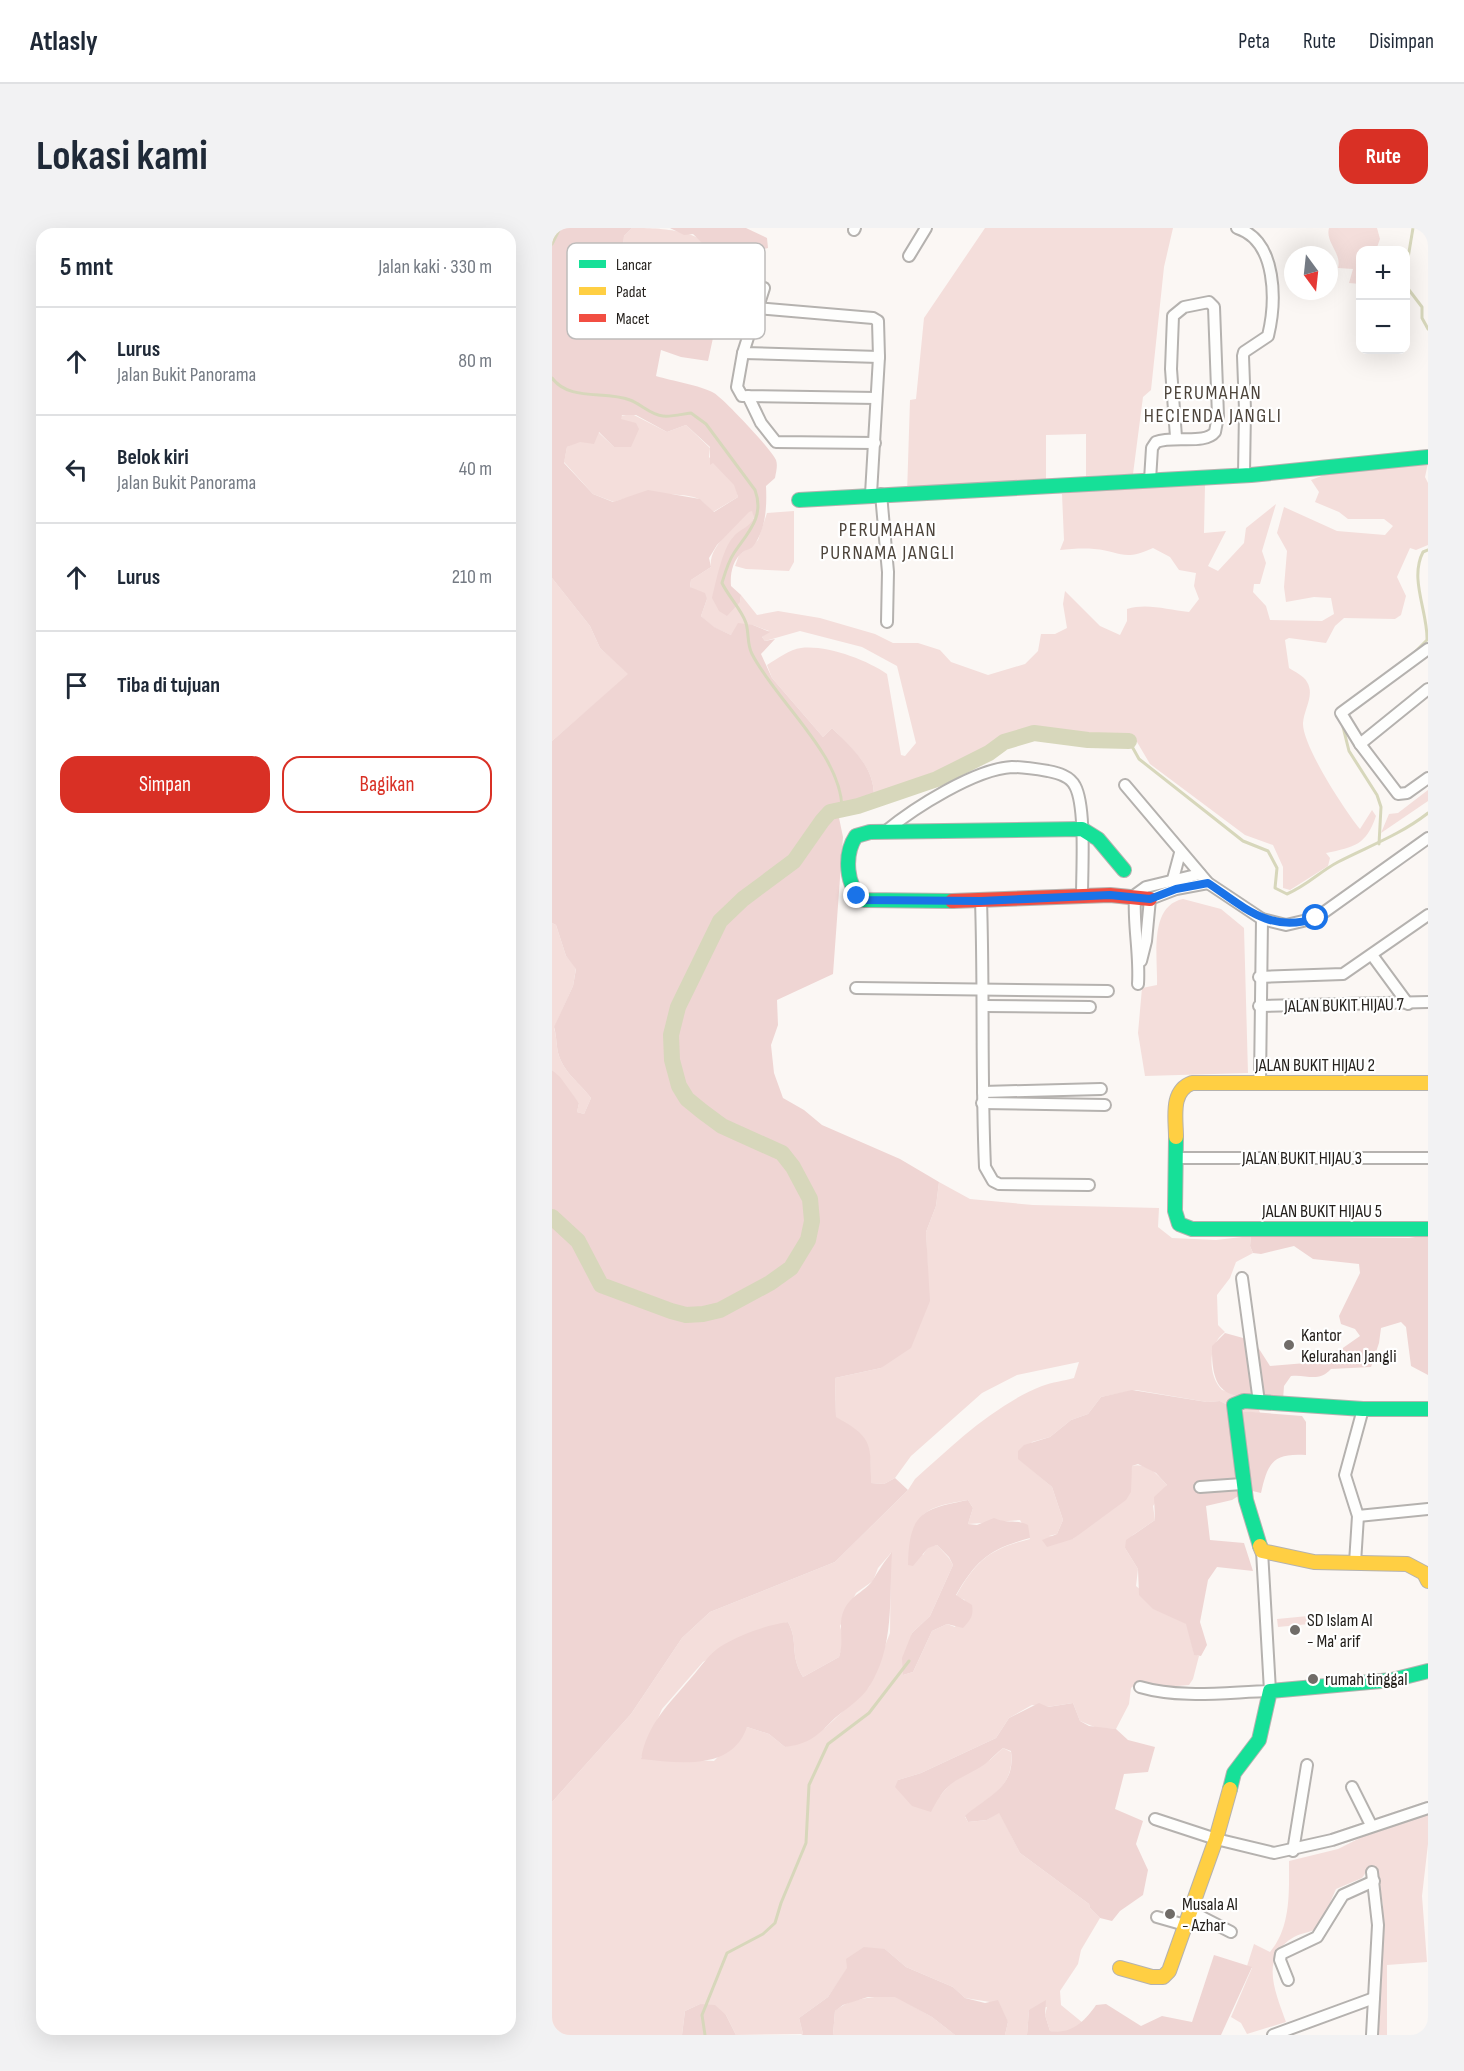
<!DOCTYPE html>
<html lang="id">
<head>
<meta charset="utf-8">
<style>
  :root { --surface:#fff; --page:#f2f2f3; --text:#1f2937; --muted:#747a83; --line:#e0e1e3; --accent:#d93025 }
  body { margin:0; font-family:"Sofia Sans Condensed",sans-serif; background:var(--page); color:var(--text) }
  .controls { position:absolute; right:18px; top:18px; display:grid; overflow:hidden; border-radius:12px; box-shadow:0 6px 24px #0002 }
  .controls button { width:54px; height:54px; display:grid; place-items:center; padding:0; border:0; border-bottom:2px solid var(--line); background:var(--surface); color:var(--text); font:30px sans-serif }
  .compass { position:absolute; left:732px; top:18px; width:54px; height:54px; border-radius:50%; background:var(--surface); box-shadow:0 6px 24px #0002; rotate:165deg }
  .stop { position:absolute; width:18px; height:18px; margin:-14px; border:4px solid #1a73e8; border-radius:50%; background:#fff }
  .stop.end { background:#1a73e8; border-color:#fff; box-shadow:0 2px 6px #0008 }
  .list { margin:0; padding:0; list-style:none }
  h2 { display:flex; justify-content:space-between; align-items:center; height:78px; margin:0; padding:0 24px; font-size:26px }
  h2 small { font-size:20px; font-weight:400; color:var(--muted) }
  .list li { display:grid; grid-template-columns:39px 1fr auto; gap:18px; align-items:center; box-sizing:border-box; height:108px; padding:0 24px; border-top:2px solid var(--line) }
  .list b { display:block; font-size:22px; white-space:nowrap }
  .list p { margin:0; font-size:20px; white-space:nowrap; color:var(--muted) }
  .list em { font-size:20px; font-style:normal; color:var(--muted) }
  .actions { display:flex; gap:12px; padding:18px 24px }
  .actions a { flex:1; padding:14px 0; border:2px solid var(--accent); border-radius:18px; text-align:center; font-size:21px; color:var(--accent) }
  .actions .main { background:var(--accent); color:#fff }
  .icon { flex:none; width:33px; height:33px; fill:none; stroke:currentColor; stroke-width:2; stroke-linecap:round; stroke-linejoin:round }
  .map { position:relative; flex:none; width:876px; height:1807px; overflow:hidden; border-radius:18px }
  header { display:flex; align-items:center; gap:36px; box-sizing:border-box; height:84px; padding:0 30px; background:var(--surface); border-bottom:2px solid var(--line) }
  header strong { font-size:28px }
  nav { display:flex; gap:33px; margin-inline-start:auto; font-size:21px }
  .intro { display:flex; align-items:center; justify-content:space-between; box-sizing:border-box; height:144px; padding:0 36px }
  h1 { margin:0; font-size:42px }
  .button { padding:15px 27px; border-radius:18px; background:var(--accent); color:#fff; font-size:21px; font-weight:700 }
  main { display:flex; gap:36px; padding:0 36px }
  aside { flex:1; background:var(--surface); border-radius:18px; box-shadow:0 6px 24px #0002 }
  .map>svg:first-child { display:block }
  .green { fill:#f4dedb; fill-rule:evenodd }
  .forest { fill:#efd5d3; fill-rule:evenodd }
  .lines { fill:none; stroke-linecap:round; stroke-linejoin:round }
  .stream { stroke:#d7d7bb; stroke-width:3 }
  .river { stroke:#d7d7bb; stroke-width:16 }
  .street-casing { stroke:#b5b2af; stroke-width:14 }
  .fast-casing { stroke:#b5b2af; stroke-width:16 }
  .slow-casing { stroke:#b5b2af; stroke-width:16 }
  .jam-casing { stroke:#b5b2af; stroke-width:16 }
  .street { stroke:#fefefd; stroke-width:10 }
  .fast { stroke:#16e098; stroke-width:14 }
  .slow { stroke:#ffcf43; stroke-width:14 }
  .jam { stroke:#f24e42; stroke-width:14 }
  .route { stroke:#1a73e8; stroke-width:8 }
  .poi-dot { fill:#706c68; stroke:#fff; stroke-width:2 }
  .labels { text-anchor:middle; stroke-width:4.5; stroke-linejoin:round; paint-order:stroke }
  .street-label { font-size:18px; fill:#25211d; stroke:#fff }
  .poi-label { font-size:18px; fill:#25211d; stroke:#fff; text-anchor:start }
  .neighbourhood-label { font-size:20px; letter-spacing:1.5px; fill:#4d443b; stroke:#fff }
  .key { fill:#fff; stroke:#bebcbb; stroke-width:1.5 }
  .key-label { font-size:16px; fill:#25211d }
</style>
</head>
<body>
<header>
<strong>Atlasly</strong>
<nav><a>Peta</a><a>Rute</a><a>Disimpan</a></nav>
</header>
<div class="intro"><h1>Lokasi kami</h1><a class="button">Rute</a></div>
<main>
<aside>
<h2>5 mnt<small>Jalan kaki · 330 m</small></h2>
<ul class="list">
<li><svg class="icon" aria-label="ahead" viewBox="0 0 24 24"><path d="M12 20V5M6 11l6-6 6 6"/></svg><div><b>Lurus</b><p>Jalan Bukit Panorama</p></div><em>80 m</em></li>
<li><svg class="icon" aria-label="left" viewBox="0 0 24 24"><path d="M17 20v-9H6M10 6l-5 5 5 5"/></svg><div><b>Belok kiri</b><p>Jalan Bukit Panorama</p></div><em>40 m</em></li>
<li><svg class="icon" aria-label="ahead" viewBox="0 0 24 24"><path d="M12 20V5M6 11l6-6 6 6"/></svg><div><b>Lurus</b></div><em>210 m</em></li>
<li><svg class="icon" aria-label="arrive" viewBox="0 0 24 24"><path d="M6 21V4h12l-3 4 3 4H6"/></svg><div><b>Tiba di tujuan</b></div></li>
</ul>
<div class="actions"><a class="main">Simpan</a><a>Bagikan</a></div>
</aside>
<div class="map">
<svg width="876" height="1807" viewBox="0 0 876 1807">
  <rect width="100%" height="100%" fill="#fbf7f4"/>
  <g class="green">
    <path d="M80,0c21,0 78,0 81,29 1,6 -4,12 -6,18 -3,11 -3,21 -4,32l-10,11 1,14 -25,-17 -22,-10 -46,7 -3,-18 16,-20c0,-12 10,-23 10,-38z"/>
    <polygon points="433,0 621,0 612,39 599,162 591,169 581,246 534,248 534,206 494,207 494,253 355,266 358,172 364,171 372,90"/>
    <path d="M777,0h48l3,11 -4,11h-16v34l-11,-1 4,-14 -15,-1c4,-15 -13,-26 -9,-40z"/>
    <path d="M80,186l35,18 19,-7 24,23 -1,9 26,28 3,12 -25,15c-3,-3 -9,-10 -14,-13 -19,-8 -67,-5 -85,3l-21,-8 -29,-32 3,-15 31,-15 16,15 6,-31z"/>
    <path d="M876,235l-3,14 3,6v62l-12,5 -6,-2 -13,29 9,19 -5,19 -6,4 -51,-1 -9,8 -9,17 -37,-5 -4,2 4,28c6,4 15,8 18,14 8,13 -3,27 -4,41 -1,22 42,88 57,106l12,-19 4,6c-10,29 -21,31 -50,37l4,5 -2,8 -38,24 -7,-2v-21l-10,-22 -28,-10 -95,-71 -13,-22 -6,-5 -26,1 -54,-10 -18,1 -38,13 -21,14 -100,40c0,-30 -22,-47 -42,-68l-9,9 -51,-59 -5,-13c10,-6 23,-16 34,-17 26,-3 66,12 86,26l14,81 4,1 11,-13 -19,-77 -35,-19 -62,-16 -35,10 -3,-4 7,-6 -16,-6 -22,10 -18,-8 -12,-11 6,-17 -17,-12 1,-7 20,-13c-3,-21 25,-41 38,-56h4l1,7 -5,9 -16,10 -15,37 22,28 1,-7 16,20 21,-4 42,7 55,16 18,9h25l22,7 11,12 37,13 37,-11 13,-13 3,-17h14l12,-6 -4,-24 2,-13 35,35 20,9 7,-14v-12c21,-6 40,1 62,3l10,-13 -5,-13 2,-13 -17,-3 -9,-13 -17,-9c-30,14 -32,3 -59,1 -11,-1 -23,0 -34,1l4,-10 -2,-46 35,-5 108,-4 -1,48 22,-2 -18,35 10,5 26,-28 2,-15 30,-24 -14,47 4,12 -6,21h-6l-1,8 13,14 4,14 52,1 12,-7 -3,-16 -17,-1 -28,5 -2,-15 3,-36 -10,-18 7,-26 53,24 48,4 8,-9 -9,-7h-36l-9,-7 -24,-10 4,-10 -8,-12 13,-5z"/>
    <polygon points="242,283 242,334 237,343 194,341 183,338 187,327 206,312 215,285"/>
    <polygon points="0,350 38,398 48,420 77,446 0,513"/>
    <polygon points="876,562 876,573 829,605 837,586 846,585"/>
    <path d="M631,671l38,10 23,19 4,145 -103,3 -7,-43 4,-45 15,-3c1,-26 -9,-79 26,-86z"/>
    <path d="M0,695l4,2 10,31 10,12 -3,18 -19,42c3,9 2,20 5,28 7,19 21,27 32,42l-7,16 -7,-2 2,-9 -27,-33z"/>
    <path d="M387,954l31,17 63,6 126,3 -1,19 14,11 44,2 35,-4 -1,10 3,7 -17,9 -6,16 -13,17 1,30 7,7c-18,13 -17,44 -3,58l32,7 6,16 -20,-2 -20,-10 -13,1 -71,-12 -35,7 -13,17 -17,6 -21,17 -18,5 -13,17 33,28 11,33 -6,14 -8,2 24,3c21,-18 56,-44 59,-73 15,-4 26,9 35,19l-14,21 2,14 -22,15 -8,13 13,21 -2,17 35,29 16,9 7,30 5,2 -6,23 -4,6 -22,2 -29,-5 -7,6 -2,16 -13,25 -19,-1 -17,-7 -7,-18 -26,4 -15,-2 -23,13 -13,20 -75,35 -23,7 42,16 11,-13 39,-23 13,-12 8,4c4,37 -23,43 -46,65l3,5 19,-2 12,-8 21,41 69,51 1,4 10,10 -19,32 -3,14 -18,27 1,14 22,18c-11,8 -19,12 -33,8l-5,-16 2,-8 -18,3 -2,25h-22l3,-13 -18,-20 -25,-4 -12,-11 -47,-20 -21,-18 -37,19 -20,29 -29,21 4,16 -67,1 -10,-20 -26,-11 -15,7 -3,24h-130v-233l79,-88 51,-76 28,-26 125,-50 73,-72 7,-11c38,-34 79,-74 127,-93 10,-4 22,-5 32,-8l5,-16 -62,13 -35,18 -71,63 -16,22 -11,6 -13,-1c0,-37 -1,-48 -35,-65l-1,-40 46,-10 48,-67 -3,-69 10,-26zM416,1272l5,8 -5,16 52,-4 10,19c-40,10 -53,20 -74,57l9,4 -10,27 -8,-3 -15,7 -19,41 -10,3 9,-42 18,-17 23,-51 -4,-7 -12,-13 -9,2 -5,8 -12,-10c5,-37 23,-39 57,-45zM339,1325l-1,80 -21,54 -44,41 -40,19 -16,-13 -22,-7 -33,34 -73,-3 21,-49 41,-47 55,-32 30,-8c11,20 1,32 15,55l36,-20 5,-16 -4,-15 16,-33 17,-12 5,-13z"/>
    <polygon points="756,1388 757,1396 726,1399 725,1391"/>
    <path d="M876,1586v30l-6,52 5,66 -40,3v70h-10l6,-130 -7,-37 -9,3 -5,7 -26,11 -16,37c-7,7 -18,6 -26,11 -35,20 -19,54 -8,85l-39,12 -6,-11 -10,-6 21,-49 -5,-2 7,-22 16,8c21,-25 19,-60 19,-91l49,-12 46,-23z"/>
    <path d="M343,1768l37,21 23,18h-122l2,-24c17,-14 38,-14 60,-15z"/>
  </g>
  <g class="forest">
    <path d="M0,0h80l-8,8c0,15 -10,26 -10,38l-16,20 3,17 46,-6 22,10 25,17 19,6 -5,23 -27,-4 -20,-7 -5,26c16,5 44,9 58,17 10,6 58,57 62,67 2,6 0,12 -1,18l-9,8c1,20 0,43 -12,59 -3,5 -7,4 -11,7 -11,8 -13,23 -12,34l10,9 -1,7 -13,14 -8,-5 -7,-13c4,-16 10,-48 21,-61 7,-8 16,-9 21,-19l-2,-7 -3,1 -32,33 -8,13 2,9 -20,13 -1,7 15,6 2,6 -6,17 13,11 17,8 7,-12 15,2 17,7 -8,5 3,4 10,-2 -14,15 11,24 51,59 9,-9c20,20 42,38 42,68l-36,17 5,24 -10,137 -56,26 1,25 -7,20 3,28 9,25 21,12 18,15 78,34 39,23 -3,24 -10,26 4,69 -19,47 -30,20 -46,10 1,39c36,20 35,26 35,66l13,1 11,-6 13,12 -73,72 -125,50 -28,26 -51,76 -79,88v-732l8,7 19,26 -2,9 7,2 7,-16c-11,-15 -25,-23 -32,-42 -3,-8 -2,-19 -5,-29l19,-41 3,-17 -10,-13 -10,-31 -4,-2v-182l76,-67 -28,-26 -10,-22 -38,-48zM70,187h14l31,17 19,-7 24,22v18l3,-2 21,22 4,12 -24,15 -14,-13 -52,-9 -35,12 -20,-8 -29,-31 3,-16 13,-5 14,2 5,-12 15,15h17l8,-18 -3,-6 -15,-4z"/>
    <path d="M118,0h76l21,10 1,10 -17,4 -14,16c-22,-1 -28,-20 -44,-34l-9,1z"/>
    <path d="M876,1007v140l-17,-9 -5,-39 -5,-5 -20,6 -2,15 -8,24 -40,2c-13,14 -24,5 -40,7l-7,10 -1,14c-48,-5 -72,5 -71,-54l13,-13 29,8 16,25 36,-3 6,-8 28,-5 20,-14 -5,-7 -14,-5 -2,-8 21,-43 -1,-9 -46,-5 -19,-13 -33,8 -8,-1 -3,-7 1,-10 158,2z"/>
    <path d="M580,1162l75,12 13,-1 20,10 62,5 4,6v33c-33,-2 -38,7 -45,38l-13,-3 -16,10 -26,6 4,34 34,3 9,28 -36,-4 -9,13 -8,42 7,23 -6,11 -7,-1 -8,-31 -33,-15 -14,-14 -1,-26 -13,-21 1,-8 29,-20 -1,-23 13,-12 -11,-12 -18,-9 -6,2 -1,26 -5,8 -53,39 -26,8 -5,-7 15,-6 6,-14 -11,-33 -34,-28v-8l6,-6 26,-8 21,-17 17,-6 13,-17z"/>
    <path d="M416,1272l5,8 -5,16 9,1 17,-7c12,6 22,1 34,7l2,13c-40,11 -53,21 -74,57l16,10c2,11 -2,15 -9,23l-16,-4 -15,7 -19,41 -10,3 -1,-17 10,-25 18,-17 23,-51 -4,-8 -12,-12 -9,3 -15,18 -5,-1c1,-52 14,-56 60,-65z"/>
    <path d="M340,1324c-3,46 3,95 -23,135 -8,12 -23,22 -34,31 -17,17 -25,26 -50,29l-16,-13 -22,-7c-15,44 -67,36 -106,32 6,-35 28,-55 50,-81 10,-11 18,-25 32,-33 19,-11 44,-20 65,-23 11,20 1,32 15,55l36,-20c6,-18 -2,-32 5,-47 7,-15 22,-19 29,-30 6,-10 11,-18 19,-28z"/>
    <path d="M487,1475l9,4 25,-4 7,18 9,5 27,3 12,11 27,7 -7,25 -24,2 -9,35 28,12 -7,23 12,26 -5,25 -23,16 -8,10 -12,-3 -10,-10 -1,-4 -69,-51 -21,-40 -12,7 -19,2 -3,-6c23,-21 51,-28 46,-65l-8,-3c-7,5 -11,11 -18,16 -29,19 -36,13 -54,48l-19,-6 -17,-19 3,-7 23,-7 75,-35 13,-20z"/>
    <polygon points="312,1719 333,1721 354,1739 401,1759 413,1770 433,1775 446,1772 456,1794 453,1807 403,1807 380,1789 343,1769 316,1769 291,1777 283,1783 281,1807 249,1807 251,1806 247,1790 276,1769 295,1740 294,1731"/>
    <path d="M662,1727l38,12 -31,68h-194l2,-25 17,-10 -1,15 5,16c21,4 35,-10 46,-26l10,-1 35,22 21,-10 30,6z"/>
    <polygon points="148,1776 163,1777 174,1787 184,1807 130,1807 133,1783"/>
  </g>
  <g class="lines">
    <g class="stream">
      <polyline points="861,0 854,42 854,58 870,79 870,90 876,101"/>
      <polyline points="0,16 8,0"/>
      <path d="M0,150c18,24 53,12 78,22 11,4 21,15 33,16 9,1 19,-2 28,-3l15,11 49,66c10,27 -7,42 -21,63 -6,9 -9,20 -12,30 6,13 20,27 24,40 3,10 1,22 6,31 24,47 89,100 90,154"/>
      <path d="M861,426l14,-14c1,-28 -18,-61 -4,-88l5,-2"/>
      <polyline points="796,474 834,446"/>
      <polyline points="790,495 797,523 825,567 829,579 827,616"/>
      <path d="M577,513l10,18 66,52 38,30 25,10 9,17 -2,20 12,6c21,-9 32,-22 51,-32 31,-16 62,-27 90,-49"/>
      <polyline points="153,1807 150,1787 175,1725 211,1706 223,1695 229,1675 254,1615 257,1557 276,1516 317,1485 357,1433"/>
    </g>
    <polyline class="river" points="0,989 26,1013 49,1057 119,1083 134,1087 151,1086 168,1082 218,1055 239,1040 256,1012 260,993 258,971 241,939 230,925 170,898 151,884 135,871 127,858 120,832 119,807 126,779 168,693 191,671 242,633 270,593 278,584 306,578 385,551 437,525 452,514 482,505 536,512 577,513"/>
    <g class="street-casing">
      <g id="street">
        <path d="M685,0c41,13 39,75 31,108l-24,16 -1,4 2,54 -1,64"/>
        <polyline points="302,2 303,0"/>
        <polyline points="357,28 374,0"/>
        <polyline points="212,60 191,125 327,129"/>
        <polyline points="205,80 321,90 326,93 327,129 319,266"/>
        <polyline points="191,125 185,159 190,168 324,170"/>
        <polyline points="196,168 209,195 224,214 323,215"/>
        <path d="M598,252l2,-32 4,-6c18,-7 49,3 59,-10l3,-16 -4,-109 -5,-5 -25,5 -11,9 -2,53 5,68"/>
        <polyline points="329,266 336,344 335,394"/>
        <polyline points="876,421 789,485 808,516 846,566 855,565 876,550"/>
        <polyline points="808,516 876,461"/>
        <polyline points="573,557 656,655 710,691 734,697 764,690 876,610"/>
        <path d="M334,603c28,-23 89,-62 126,-64 12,0 24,2 36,4 10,2 22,5 27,15 11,20 7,84 7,109"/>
        <polyline points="621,651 628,625"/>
        <path d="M429,673c3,89 0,177 4,266l8,14 6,3 90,1"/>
        <polyline points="820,727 856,776"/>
        <polyline points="589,733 594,713 598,671 624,661 656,655"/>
        <polyline points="707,749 791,746 876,687"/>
        <path d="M586,756c2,-30 -5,-59 -3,-89l11,-8 54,-13"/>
        <polyline points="304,760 556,763"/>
        <polyline points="432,778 538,779"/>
        <polyline points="707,778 876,774"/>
        <polyline points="708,854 710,691"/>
        <polyline points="431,864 549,861"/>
        <polyline points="430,875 553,877"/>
        <polyline points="624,930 876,930"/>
        <polyline points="690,1050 707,1174"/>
        <polyline points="648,1259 690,1256"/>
        <polyline points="806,1288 876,1281"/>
        <polyline points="803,1335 806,1288 793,1247 811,1181"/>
        <path d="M588,1459c41,12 87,5 130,4l-8,-140"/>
        <polyline points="800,1559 819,1597"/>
        <polyline points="603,1591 664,1611 722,1625 780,1612 876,1580"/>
        <polyline points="741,1623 755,1537"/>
        <polyline points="638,1683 679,1704"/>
        <polyline points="605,1689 633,1697"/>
        <polyline points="736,1752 728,1732 729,1726 765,1709 791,1667 822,1653"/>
        <polyline points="721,1807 822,1770"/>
        <polyline points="820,1807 826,1697 820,1644"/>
      </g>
    </g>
    <g class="fast-casing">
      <g id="fast">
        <polyline points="247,272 699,247 876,229"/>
        <path d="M400,673l-88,-1c-19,-13 -20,-46 -8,-64l14,-4 212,-3 16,10 26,31"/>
        <polyline points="624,909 623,983 627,996 640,1001 876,1001"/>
        <polyline points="708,1318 694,1272 682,1177 692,1173 811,1181 876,1181"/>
        <polyline points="678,1561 682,1545 707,1512 718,1463 840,1452 876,1443"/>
      </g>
    </g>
    <g class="slow-casing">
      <g id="slow">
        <path d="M624,909c0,-19 -6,-46 16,-54h236"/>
        <polyline points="708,1318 710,1323 762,1334 855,1336 872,1345 876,1353"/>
        <polyline points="568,1740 600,1749 611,1749 617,1743 664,1611 678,1561"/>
      </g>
    </g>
    <g class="jam-casing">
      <polyline id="jam" points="400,673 558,667 598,671"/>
    </g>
    <use href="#street" class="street"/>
    <use href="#fast" class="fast"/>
    <use href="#slow" class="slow"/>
    <use href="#jam" class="jam"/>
  </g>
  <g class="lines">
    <path class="route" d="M305,668l7,4 117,1 129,-6 40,4 26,-10 32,-6c36,24 62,51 108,35"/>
  </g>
  <g class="poi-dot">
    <circle cx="737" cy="1117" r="6"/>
    <circle cx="743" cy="1402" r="6"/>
    <circle cx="761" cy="1451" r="6"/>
    <circle cx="618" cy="1686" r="6"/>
  </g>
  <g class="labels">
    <g class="street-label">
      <text transform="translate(792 777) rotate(-1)" y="6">JALAN BUKIT HIJAU 7</text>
      <text x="763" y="843">JALAN BUKIT HIJAU 2</text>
      <text x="750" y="936">JALAN BUKIT HIJAU 3</text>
      <text x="770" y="989">JALAN BUKIT HIJAU 5</text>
    </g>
    <g class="poi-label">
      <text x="749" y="1113">Kantor<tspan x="749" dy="21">Kelurahan Jangli</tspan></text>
      <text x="755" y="1398">SD Islam Al<tspan x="755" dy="21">- Ma' arif</tspan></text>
      <text x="773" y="1457">rumah tinggal</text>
      <text x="630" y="1682">Musala Al<tspan x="630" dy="21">- Azhar</tspan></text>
    </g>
    <g class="neighbourhood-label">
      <text x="661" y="171">PERUMAHAN<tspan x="661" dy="23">HECIENDA JANGLI</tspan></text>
      <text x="336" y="308">PERUMAHAN<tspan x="336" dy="23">PURNAMA JANGLI</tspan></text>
    </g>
  </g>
  <rect x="15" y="15" width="198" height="96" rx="9" class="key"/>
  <rect x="27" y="32" width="27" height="8" fill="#16e098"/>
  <rect x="27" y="59" width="27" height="8" fill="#ffcf43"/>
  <rect x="27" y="86" width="27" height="8" fill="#f24e42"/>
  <g class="key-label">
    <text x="64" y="42">Lancar</text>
    <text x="64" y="69">Padat</text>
    <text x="64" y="96">Macet</text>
  </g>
</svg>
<div class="controls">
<button>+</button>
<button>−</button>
</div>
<svg class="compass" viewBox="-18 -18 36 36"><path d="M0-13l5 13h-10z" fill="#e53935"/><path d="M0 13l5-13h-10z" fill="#747a83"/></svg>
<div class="stop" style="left:764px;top:690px"></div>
<div class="stop end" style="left:305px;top:668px"></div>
</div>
</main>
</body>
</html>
